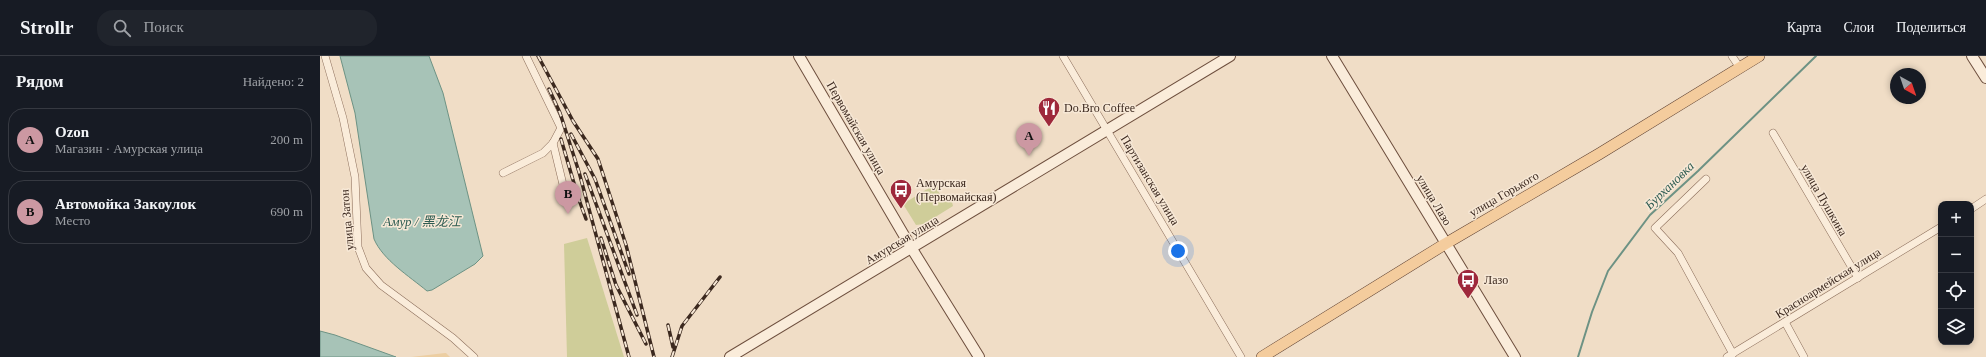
<!DOCTYPE html>
<html lang="ru">
<head>
<meta charset="utf-8">
<style>
  :root { --surface:#171b24; --page:#20242c; --text:#f1f3f6; --muted:#9ea1a6; --line:#363941; --accent:#cc98a2 }
  body { margin:0; font-family:"Times New Roman","Noto Sans SC",serif; background:var(--page); color:var(--text) }
  .controls { position:absolute; right:12px; bottom:12px; display:grid; overflow:hidden; border-radius:8px; box-shadow:0 2px 6px #0003 }
  .controls button { width:36px; height:36px; display:grid; place-items:center; padding:0; border:0; border-bottom:1px solid var(--line); background:var(--surface); color:var(--text); font:20px sans-serif }
  .compass { position:absolute; left:1570px; top:12px; width:36px; height:36px; border-radius:50%; background:var(--surface); box-shadow:0 2px 6px #0003; rotate:140deg }
  .you { position:absolute; left:858px; top:195px; width:14px; height:14px; margin:-10px; border:3px solid #fff; border-radius:50%; background:#1a73e8; box-shadow:0 0 0 6px #1a73e833 }
  .badge { display:grid; place-items:center; width:26px; height:26px; border-radius:50%; background:var(--accent); color:#111; font-size:13px; font-weight:700 }
  .pin { position:absolute; translate:-50% -33px; filter:drop-shadow(0 1px 2px #0008) }
  .pin::after { content:''; position:absolute; top:21px; width:14px; height:12px; background:inherit; clip-path:polygon(0 0,100% 0,50% 100%) }
  .list { margin:0; padding:0; list-style:none }
  h2 { display:flex; justify-content:space-between; align-items:center; height:52px; margin:0; padding:0 16px; font-size:17px }
  h2 small { font-size:13px; font-weight:400; color:var(--muted) }
  .list li { display:grid; grid-template-columns:26px 1fr auto; gap:12px; align-items:center; box-sizing:border-box; height:64px; margin:0 8px 8px; padding:0 8px; border:1px solid var(--line); border-radius:16px }
  .list b { display:block; font-size:15px; white-space:nowrap }
  .list p { margin:0; font-size:13px; white-space:nowrap; color:var(--muted) }
  .list em { font-size:13px; font-style:normal; color:var(--muted) }
  .icon { flex:none; width:22px; height:22px; fill:none; stroke:currentColor; stroke-width:2; stroke-linecap:round; stroke-linejoin:round }
  .map { position:relative; flex:none; width:1666px; height:301px; overflow:hidden }
  header { display:flex; align-items:center; gap:24px; box-sizing:border-box; height:56px; padding:0 20px; background:var(--surface); border-bottom:1px solid var(--line) }
  header strong { font-size:19px }
  nav { display:flex; gap:22px; margin-inline-start:auto; font-size:14px }
  .search { width:280px; height:36px; background:var(--page); display:flex; align-items:center; gap:10px; box-sizing:border-box; padding:0 14px; border-radius:16px; color:var(--muted); font-size:15px }
  main { display:flex }
  aside { flex:1; background:var(--surface) }
  .map>svg:first-child { display:block }
  .green { fill:#cfcd99 }
  .sand { fill:#eccea2 }
  .water { fill:#a7c3b7; stroke:#6d9284 }
  .lines { fill:none; stroke-linecap:round; stroke-linejoin:round }
  .stream { stroke:#6d9284; stroke-width:2 }
  .street-casing { stroke:#8c6e5b; stroke-width:8 }
  .secondary-casing { stroke:#6e4f3e; stroke-width:12 }
  .primary-casing { stroke:#5a3d2f; stroke-width:12 }
  .street { stroke:#faecda; stroke-width:7 }
  .secondary { stroke:#faecda; stroke-width:10 }
  .primary { stroke:#f4cc9d; stroke-width:11 }
  .rail-casing { stroke:#3c291f; stroke-width:3.5 }
  .rail { stroke:#f7e8d6; stroke-width:2; stroke-dasharray:6; stroke-linecap:butt }
  .labels { text-anchor:middle; stroke-width:3; stroke-linejoin:round; paint-order:stroke }
  .poi-label { font-size:12px; fill:#3c291f; stroke:#f7e8d6; text-anchor:start }
  .street-label { font-size:12px; fill:#3c291f; stroke:#f7e8d6 }
  .water-label { font-size:13px; font-style:italic; fill:#2e5c52; stroke:#f7e8d6 }
</style>
</head>
<body>
<header>
<strong>Strollr</strong>
<div class="search"><svg class="icon" aria-label="search" viewBox="0 0 24 24"><circle cx="10" cy="10" r="6"/><path d="M15 15l6 6"/></svg>Поиск</div>
<nav><a>Карта</a><a>Слои</a><a>Поделиться</a></nav>
</header>
<main>
<aside>
<h2>Рядом<small>Найдено: 2</small></h2>
<ul class="list">
<li><span class="badge">A</span><div><b>Ozon</b><p>Магазин · Амурская улица</p></div><em>200 m</em></li>
<li><span class="badge">B</span><div><b>Автомойка Закоулок</b><p>Место</p></div><em>690 m</em></li>
</ul>
</aside>
<div class="map">
<svg width="1666" height="301" viewBox="0 0 1666 301">
  <rect width="100%" height="100%" fill="#f0ddc6"/>
  <g class="green">
    <polygon points="617,127 619,137 632,146 633,150 604,168 596,169 583,148"/>
    <polygon points="267,182 304,301 247,301 244,188"/>
  </g>
  <polygon class="sand" points="126,297 130,301 91,301 125,297"/>
  <g class="water">
    <path d="M20,0h89l14,37 40,163 -8,8 -43,26 -5,1c-18,-15 -44,-31 -53,-52l-19,-126z"/>
    <polygon points="0,275 15,279 76,301 0,301"/>
  </g>
  <g class="lines">
    <polyline class="stream" points="1258,301 1272,256 1288,215 1330,159 1378,115 1496,0"/>
    <g class="street-casing">
      <g id="street">
        <polyline points="5,0 23,62 35,121 38,191 46,212 61,229 133,282 154,301"/>
        <polyline points="743,0 921,301"/>
        <polyline points="1412,0 1420,12"/>
        <polyline points="1453,77 1538,222"/>
        <polyline points="233,87 246,141"/>
        <polyline points="183,117 223,97 233,87 241,72 206,0"/>
        <polyline points="1386,123 1335,172 1358,197 1413,298"/>
        <polyline points="1651,153 1666,143"/>
        <polyline points="1465,266 1484,301"/>
        <polyline points="1407,301 1621,171"/>
      </g>
    </g>
    <g class="secondary-casing">
      <g id="secondary">
        <polyline points="479,0 592,193 659,301"/>
        <polyline points="1012,0 1195,301"/>
        <polyline points="1652,0 1666,22"/>
        <polyline points="410,301 910,0"/>
      </g>
    </g>
    <g class="primary-casing">
      <polyline id="primary" points="942,301 1125,188 1279,98 1439,0"/>
    </g>
    <use href="#street" class="street"/>
    <use href="#secondary" class="secondary"/>
    <use href="#primary" class="primary"/>
    <g class="rail-casing">
      <g id="rail">
        <polyline points="218,0 253,65 278,103 306,189 334,301"/>
        <polyline points="229,33 240,57 259,116 309,301"/>
        <polyline points="251,78 275,123 309,218"/>
        <polyline points="241,83 258,141 266,163"/>
        <polyline points="265,118 317,259"/>
        <polyline points="281,182 296,229 326,288"/>
        <polyline points="348,269 353,291"/>
        <polyline points="352,301 362,270 400,221"/>
      </g>
    </g>
    <use href="#rail" class="rail"/>
  </g>
  <defs>
    <g id="restaurant-pin" transform="scale(1.15)"><path d="M0 17L-7.5 6A9.5 9.5 0 1 1 7.5 6Z" fill="#9e283b" stroke="#f7e8d6"/><path d="M-5-6h1v4h1v-4h1v4h1v-4h1v5L-1.5 .5V6h-2V.5L-5-1ZM5-6V6H3V1.5H1.5Q1.5-4 5-6Z" fill="#fff"/></g>
    <g id="bus-pin" transform="scale(1.15)"><path d="M0 17L-7.5 6A9.5 9.5 0 1 1 7.5 6Z" fill="#9e283b" stroke="#f7e8d6"/><path d="M-5-6H5V4H4V6H2V4H-2V6H-4V4H-5ZM-3.5-4V0h7V-4ZM-3.5 1.2v1.5H-2V1.2ZM2 1.2v1.5H3.5V1.2Z" fill="#fff"/></g>
  </defs>
  <g fill-rule="evenodd">
    <use href="#restaurant-pin" x="729" y="52"/>
    <use href="#bus-pin" x="581" y="134"/>
    <use href="#bus-pin" x="1148" y="224"/>
  </g>
  <g class="labels">
    <g class="poi-label">
      <text x="744" y="56">Do.Bro Coffee</text>
      <text x="596" y="131">Амурская<tspan x="596" dy="14">(Первомайская)</tspan></text>
      <text x="1164" y="228">Лазо</text>
    </g>
    <g class="street-label">
      <text transform="translate(536 72) rotate(60)" y="4">Первомайская улица</text>
      <text transform="translate(830 124) rotate(59)" y="4">Партизанская улица</text>
      <text transform="translate(1184 138) rotate(-30)" y="4">улица Горького</text>
      <text transform="translate(1114 144) rotate(59)" y="4">улица Лазо</text>
      <text transform="translate(1504 144) rotate(60)" y="4">улица Пушкина</text>
      <text transform="translate(27 164) rotate(-95)" y="4">улица Затон</text>
      <text transform="translate(582 184) rotate(-31)" y="4">Амурская улица</text>
      <text transform="translate(1508 227) rotate(-32)" y="4">Красноармейская улица</text>
    </g>
    <g class="water-label">
      <text transform="translate(1349 129) rotate(-44)" y="5">Бурхановка</text>
      <text x="102" y="170">Амур / 黑龙江</text>
    </g>
  </g>
</svg>
<div class="controls">
<button>+</button>
<button>−</button>
<button><svg class="icon" aria-label="locate" viewBox="0 0 24 24"><circle cx="12" cy="12" r="6"/><path d="M12 2v4M12 18v4M2 12h4M18 12h4"/></svg></button>
<button><svg class="icon" aria-label="layers" viewBox="0 0 24 24"><path d="M12 4l9 5-9 5-9-5zM3 14l9 5 9-5"/></svg></button>
</div>
<svg class="compass" viewBox="-18 -18 36 36"><path d="M0-13l5 13h-10z" fill="#e53935"/><path d="M0 13l5-13h-10z" fill="#9ea1a6"/></svg>
<div class="you"></div>
<div class="pin badge" style="left:709px;top:100px">A</div>
<div class="pin badge" style="left:248px;top:158px">B</div>
</div>
</main>
</body>
</html>
